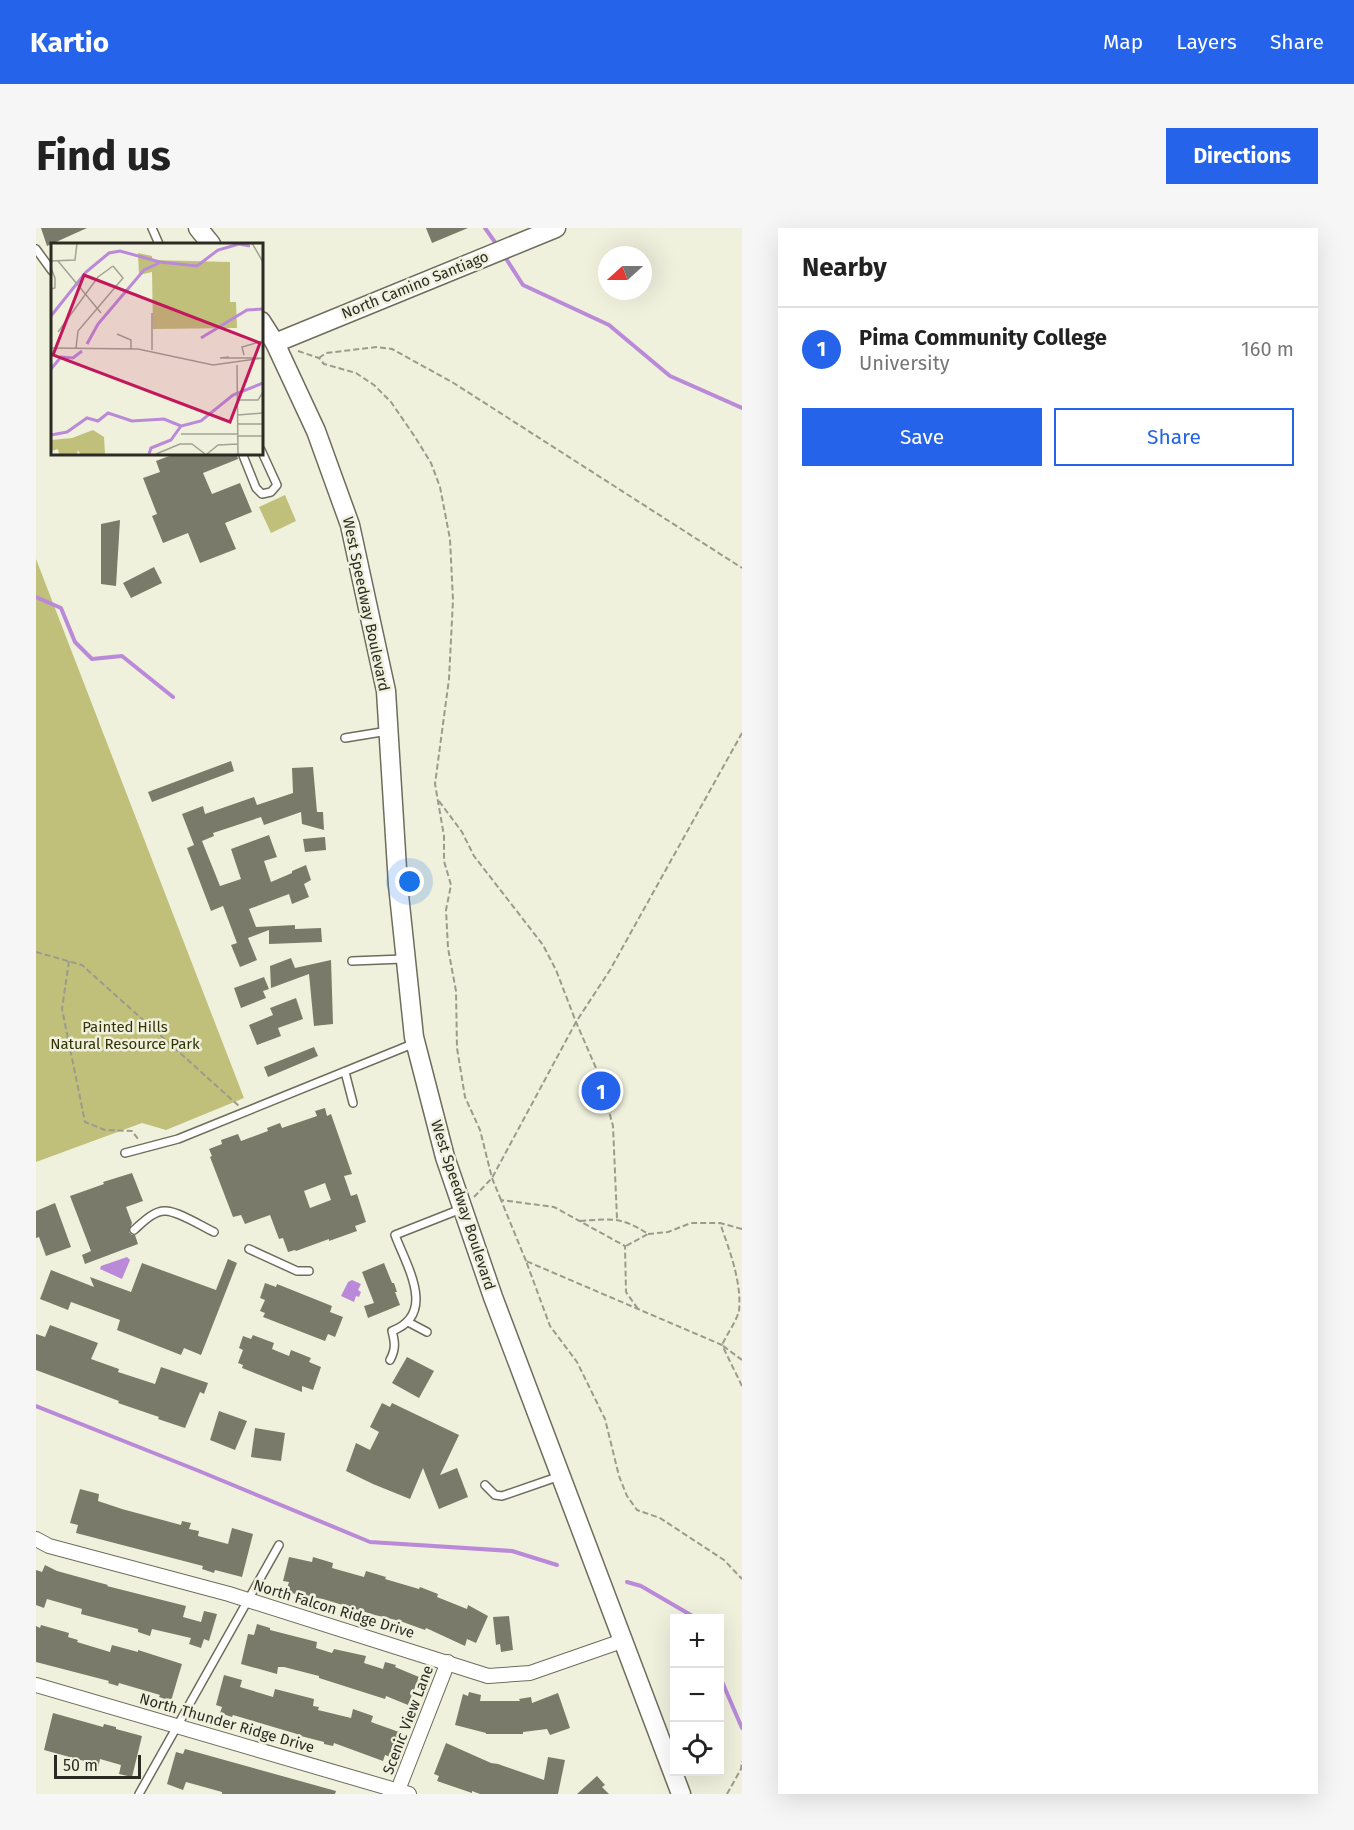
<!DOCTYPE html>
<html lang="en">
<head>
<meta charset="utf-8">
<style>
  :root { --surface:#fff; --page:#f6f6f6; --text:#222; --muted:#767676; --line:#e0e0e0; --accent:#2563eb }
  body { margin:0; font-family:"Fira Sans",sans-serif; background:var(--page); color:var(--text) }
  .controls { position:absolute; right:18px; bottom:18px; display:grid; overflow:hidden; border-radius:0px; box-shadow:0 6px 24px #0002 }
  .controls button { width:54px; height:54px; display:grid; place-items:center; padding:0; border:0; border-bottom:2px solid var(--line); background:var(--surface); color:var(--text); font:30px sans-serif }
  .compass { position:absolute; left:562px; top:18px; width:54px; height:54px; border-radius:50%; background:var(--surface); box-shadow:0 6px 24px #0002; rotate:249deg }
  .scale { position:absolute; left:18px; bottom:15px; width:87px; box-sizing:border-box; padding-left:6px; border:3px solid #2b2b24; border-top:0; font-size:16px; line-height:21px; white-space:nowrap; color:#2b2b24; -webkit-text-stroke:4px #f0f1dd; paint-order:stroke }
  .you { position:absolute; left:374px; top:654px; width:21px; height:21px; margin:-15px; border:4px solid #fff; border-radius:50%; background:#1a73e8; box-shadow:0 0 0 9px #1a73e833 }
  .badge { display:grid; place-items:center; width:39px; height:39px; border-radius:50%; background:var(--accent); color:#fff; font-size:20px; font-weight:700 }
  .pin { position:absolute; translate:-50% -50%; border:3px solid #fff; box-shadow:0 2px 6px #0006 }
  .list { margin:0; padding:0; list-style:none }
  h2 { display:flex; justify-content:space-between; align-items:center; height:78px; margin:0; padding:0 24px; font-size:26px }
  h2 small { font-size:20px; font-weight:400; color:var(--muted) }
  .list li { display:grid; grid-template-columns:39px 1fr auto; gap:18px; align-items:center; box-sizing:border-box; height:84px; padding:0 24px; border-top:2px solid var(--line) }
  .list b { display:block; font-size:22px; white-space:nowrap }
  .list p { margin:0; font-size:20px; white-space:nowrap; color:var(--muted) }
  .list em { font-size:20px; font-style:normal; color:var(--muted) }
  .actions { display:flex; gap:12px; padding:18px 24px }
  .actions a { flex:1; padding:14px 0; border:2px solid var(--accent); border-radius:0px; text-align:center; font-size:21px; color:var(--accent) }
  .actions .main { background:var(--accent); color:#fff }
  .icon { flex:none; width:33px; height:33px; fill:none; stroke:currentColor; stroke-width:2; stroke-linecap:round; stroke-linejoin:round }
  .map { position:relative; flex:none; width:706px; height:1566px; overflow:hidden; border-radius:0px }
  header { display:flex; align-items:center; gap:36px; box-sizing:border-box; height:84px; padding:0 30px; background:var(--accent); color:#fff }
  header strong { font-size:28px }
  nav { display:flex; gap:33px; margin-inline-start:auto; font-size:21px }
  .intro { display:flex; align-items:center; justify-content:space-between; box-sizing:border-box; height:144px; padding:0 36px }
  h1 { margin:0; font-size:42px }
  .button { padding:15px 27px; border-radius:0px; background:var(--accent); color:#fff; font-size:21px; font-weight:700 }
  main { display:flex; gap:36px; padding:0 36px }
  aside { flex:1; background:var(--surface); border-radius:0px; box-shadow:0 6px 24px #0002 }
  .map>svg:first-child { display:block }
  .green { fill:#c0c07b }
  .water { fill:#ba8ad9 }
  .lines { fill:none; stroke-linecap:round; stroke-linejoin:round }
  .stream { stroke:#ba8ad9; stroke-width:4 }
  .building { fill:#797a69; fill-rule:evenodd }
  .lane-casing { stroke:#6d6d5c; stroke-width:10 }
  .street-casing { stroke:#6d6d5c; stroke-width:16 }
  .secondary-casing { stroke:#6d6d5c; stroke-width:21 }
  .path { stroke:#9b9b8d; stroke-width:2; stroke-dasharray:6 3; stroke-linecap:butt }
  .lane { stroke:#fff; stroke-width:7 }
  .street { stroke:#fff; stroke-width:14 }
  .secondary { stroke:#fff; stroke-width:18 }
  .labels { text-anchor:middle; stroke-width:5; stroke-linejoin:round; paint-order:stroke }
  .street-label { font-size:15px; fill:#2b2b24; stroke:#f0f1dd }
  .park-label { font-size:15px; fill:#333307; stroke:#f0f1dd }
  .inset-river { fill:none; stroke:#ba8ad9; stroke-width:3 }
  .inset-road { fill:none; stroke:#a1a293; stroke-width:1.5 }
  .view { fill:#c2185b; fill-opacity:0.15; stroke:#c2185b; stroke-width:3 }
  .inset-edge { fill:none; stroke:#2b2b24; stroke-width:3 }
</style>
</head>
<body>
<header>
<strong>Kartio</strong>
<nav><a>Map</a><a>Layers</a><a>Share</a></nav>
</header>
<div class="intro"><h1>Find us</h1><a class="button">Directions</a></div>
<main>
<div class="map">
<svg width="706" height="1566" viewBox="0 0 706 1566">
  <rect width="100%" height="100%" fill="#f0f1dd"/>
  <g class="green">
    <polygon points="249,267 260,293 235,305 223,279"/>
    <polygon points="0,331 208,870 130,902 106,895 0,934"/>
  </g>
  <g class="water">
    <polygon points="91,1029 94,1032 86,1051 64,1041 65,1038"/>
    <polygon points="316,1052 325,1056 322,1062 325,1064 323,1069 320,1068 318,1074 305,1068 312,1054"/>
  </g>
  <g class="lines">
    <g class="stream">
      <polyline points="449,0 461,17"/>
      <polyline points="467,26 487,57 573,97 634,148 706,180"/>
      <polyline points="0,369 25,380 39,414 56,431 86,428 137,469"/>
      <polyline points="0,1178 163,1243 334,1314 476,1323 521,1337"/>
      <polyline points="591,1354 605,1358 660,1390"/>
      <polyline points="684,1449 706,1500"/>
    </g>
  </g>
  <g class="building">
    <polygon points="5,0 51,0 11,18"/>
    <polygon points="390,0 432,0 396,15"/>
    <polygon points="141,225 200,225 202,231 167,245 176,266 204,255 216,284 189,295 200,321 164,335 152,305 127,315 116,288 121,286 107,250 124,244 120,233"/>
    <polygon points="84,292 80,358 65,356 65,296"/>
    <polygon points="118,339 126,355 95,370 87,355"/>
    <polygon points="195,533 198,543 116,574 112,564"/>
    <polygon points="277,539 281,584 287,584 288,602 266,596 265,584 228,597 225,589 177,605 178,608 166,613 184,658 205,651 195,621 233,607 241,629 228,633 235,654 256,645 256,643 270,637 275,652 268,656 273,669 256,676 253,666 213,681 220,699 259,697 259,701 285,700 286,714 233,716 233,702 212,710 221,732 204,739 195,717 201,715 187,678 175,683 151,620 158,617 146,586 167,578 169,586 218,569 221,577 257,565 256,540"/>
    <polygon points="289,609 290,622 269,624 267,611"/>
    <polygon points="255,730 259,740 295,732 297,796 278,798 273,746 235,760 234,738"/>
    <polygon points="228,749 233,761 227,763 230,770 205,780 198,760"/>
    <polygon points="260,770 267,791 242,800 245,808 221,817 213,797 237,787 234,780"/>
    <polygon points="278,819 282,828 232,849 228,839"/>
    <path d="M289,880l2,8 4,-2 21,60 -8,2 7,20 6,-2 9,28 -11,4 2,5 -28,10v-2l-33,12 -1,-1 -7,2 -5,-14 -4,1 -9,-24 -25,9 -4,-9 -8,2 -23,-60 2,-1 -3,-7 13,-5 -1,-4 17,-6 3,7 27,-10 -1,-3 13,-5 2,5 35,-12 -2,-5zM289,955l6,17 -21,8 -6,-17z"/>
    <polygon points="96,945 107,973 90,979 96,995 93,1004 96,1007 99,1007 102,1016 49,1036 46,1027 55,1023 34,968 68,956 67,954"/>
    <polygon points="19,975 35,1019 10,1028 3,1009 0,1010 0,983"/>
    <polygon points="192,1031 201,1035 165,1127 148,1120 145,1127 81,1102 84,1092 35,1074 32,1082 4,1071 15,1042 58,1059 54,1049 95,1064 106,1035 180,1062"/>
    <polygon points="348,1035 356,1055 358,1055 361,1064 359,1064 364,1077 332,1090 328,1078 338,1075 326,1044"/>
    <polygon points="229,1055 240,1059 241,1056 296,1078 294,1084 307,1089 299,1109 292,1106 289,1113 227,1089 229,1085 224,1083 229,1072 224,1070"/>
    <polygon points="14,1097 62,1115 55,1131 83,1141 82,1144 119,1156 125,1139 172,1155 168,1166 164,1164 149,1200 122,1191 123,1189 82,1175 83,1173 0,1142 0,1106 9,1109"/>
    <polygon points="217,1107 238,1115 236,1121 253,1128 255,1122 275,1130 273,1134 285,1139 277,1162 266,1158 266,1164 206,1140 207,1137 202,1135 207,1122 203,1120 207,1108 215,1111"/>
    <polygon points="371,1129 398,1143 383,1170 356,1155"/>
    <polygon points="346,1175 354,1179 356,1175 423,1207 404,1247 421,1240 432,1269 403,1281 387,1240 374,1271 337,1256 310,1243 320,1215 334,1222 343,1204 334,1199"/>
    <polygon points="183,1183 211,1193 199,1222 174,1212"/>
    <polygon points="219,1200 249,1205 245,1233 215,1229"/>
    <polygon points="44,1261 63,1266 62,1273 86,1281 145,1297 146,1293 155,1295 153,1301 163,1303 162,1308 192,1316 196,1300 217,1306 206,1349 179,1342 178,1345 166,1341 167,1338 40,1305 42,1297 34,1295"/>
    <polygon points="253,1329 276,1334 277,1329 297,1335 296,1340 328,1349 330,1343 350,1349 349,1351 383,1361 384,1359 402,1366 401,1369 431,1381 432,1377 452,1388 440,1415 431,1411 429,1418 390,1400 389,1402 364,1393 339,1387 287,1371 250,1364 253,1354 247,1353"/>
    <polygon points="9,1337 21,1343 72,1357 71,1358 150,1378 147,1389 165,1394 168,1383 181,1386 173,1413 168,1411 165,1420 153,1416 155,1410 116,1401 114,1408 102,1404 102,1401 45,1386 46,1381 11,1371 8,1380 0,1377 0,1342 6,1344"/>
    <polygon points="473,1388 477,1422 465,1424 464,1416 460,1417 457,1389"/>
    <polygon points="221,1396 234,1400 234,1402 281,1414 280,1420 296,1425 298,1421 330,1428 328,1435 347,1441 349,1434 360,1437 359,1439 383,1449 372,1477 350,1468 349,1471 283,1450 283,1448 248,1439 242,1439 241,1446 205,1436 212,1406 218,1407"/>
    <polygon points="5,1397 33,1405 32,1409 42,1412 41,1414 74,1424 76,1417 102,1424 102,1422 146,1436 135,1473 123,1469 124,1467 83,1455 82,1458 72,1455 73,1453 0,1434 0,1398 4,1400"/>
    <polygon points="188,1447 206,1452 204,1459 237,1469 239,1461 278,1471 277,1478 283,1479 282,1482 315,1490 317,1481 337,1488 335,1494 363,1504 355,1529 349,1527 347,1533 298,1515 297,1518 288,1516 288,1514 261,1507 261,1506 197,1487 196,1489 184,1485 186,1479 180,1477"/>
    <polygon points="433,1464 445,1467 444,1473 484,1473 483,1471 495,1469 496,1475 522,1465 534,1500 514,1507 511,1501 487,1504 487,1506 450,1506 450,1505 419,1497 427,1466 432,1468"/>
    <polygon points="17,1485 67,1499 68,1496 80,1499 80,1501 106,1508 96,1549 83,1546 85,1537 64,1531 62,1540 51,1537 52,1534 8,1522"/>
    <polygon points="410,1515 455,1535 462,1536 508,1552 512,1529 529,1532 522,1566 444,1566 436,1563 436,1565 401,1553 403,1548 398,1546"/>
    <polygon points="149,1521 300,1563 299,1566 186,1566 186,1564 150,1554 147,1562 131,1556 140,1524 147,1526"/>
    <polygon points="561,1548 569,1557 566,1559 573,1566 541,1566"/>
  </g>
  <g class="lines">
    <g class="lane-casing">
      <g id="lane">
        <polyline points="116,0 123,16"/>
        <polyline points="0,21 16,43"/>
        <polyline points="206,225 220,260 226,266 235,264 241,257 225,222"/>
        <polyline points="309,510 352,503"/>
        <polyline points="316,733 367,731"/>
        <polyline points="309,844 317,875"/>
        <polyline points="89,925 142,911 379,815"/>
        <path d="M98,1002c8,-7 20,-20 32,-19 14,1 35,15 48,21"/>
        <polyline points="213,1021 261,1043 273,1043"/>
        <polyline points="372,1094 391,1104"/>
        <path d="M354,1132c6,-11 5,-18 2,-29 45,-17 15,-64 3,-96l66,-26"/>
        <polyline points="449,1257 459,1267 466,1268 524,1248"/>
        <polyline points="103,1566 243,1317"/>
      </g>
    </g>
    <g class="street-casing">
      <g id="street">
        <polyline points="0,1311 13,1318 193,1366 452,1448 494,1445 586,1413"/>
        <polyline points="0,1457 373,1566"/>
        <polyline points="362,1562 412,1434"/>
      </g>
    </g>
    <g class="secondary-casing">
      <g id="secondary">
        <polyline points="162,0 175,16"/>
        <polyline points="225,93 239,115 280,203 314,297 350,463 362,657 378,809 409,929 457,1069 645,1566"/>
        <polyline points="239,115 520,0"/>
      </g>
    </g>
    <g class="path">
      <polyline points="262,123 283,130 288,136 320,145 338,157 355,174 379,209 395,235 404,259 414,311 417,372 413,451 399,556 408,608 408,633 415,657 410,682 412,720 420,763 421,820 429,869 444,902 456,950 465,972"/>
      <polyline points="283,130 290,125 341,119 356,121 416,154 706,340"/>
      <polyline points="403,573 426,604 438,628 507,717 520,742 540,794 563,847 577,898 581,991"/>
      <polyline points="0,724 46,737 203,878"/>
      <polyline points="33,733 26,781 49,894 69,902 96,903 102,911"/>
      <polyline points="438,969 456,950 540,794 574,742 706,505"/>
      <path d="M544,993c30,-2 41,-5 68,13l-22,12"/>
      <path d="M706,1001l-22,-6c9,26 22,59 19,88 -3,11 -12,23 -17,34l20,15"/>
      <polyline points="612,1006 632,1004 655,995 684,995"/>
      <polyline points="490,1033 465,972 518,979 589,1018 590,1064 602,1081"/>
      <polyline points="706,1158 686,1117 490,1033 514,1098 541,1134 569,1191 583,1248 591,1268 601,1282 624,1290 688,1332 706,1351"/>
      <polyline points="691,1566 705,1541 706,1533"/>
    </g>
    <use href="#lane" class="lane"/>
    <use href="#street" class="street"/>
    <use href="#secondary" class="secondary"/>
  </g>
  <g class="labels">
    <g class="street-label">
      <text transform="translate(379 57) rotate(-22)" y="5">North Camino Santiago</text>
      <text transform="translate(330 376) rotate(78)" y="5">West Speedway Boulevard</text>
      <text transform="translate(427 977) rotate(72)" y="5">West Speedway Boulevard</text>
      <text transform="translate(298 1381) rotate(17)" y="5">North Falcon Ridge Drive</text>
      <text transform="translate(372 1492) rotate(-69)" y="5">Scenic View Lane</text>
      <text transform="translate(191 1495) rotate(16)" y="5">North Thunder Ridge Drive</text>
    </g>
    <g class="park-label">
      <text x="89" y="804">Painted Hills<tspan x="89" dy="17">Natural Resource Park</tspan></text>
    </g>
  </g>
  <g transform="translate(15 15)">
    <rect width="212" height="212" fill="#f0f1dd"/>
    <path d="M87,10l14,3v4l78,2v40h6l1,26 -84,1 -1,-57 -13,3zM42,187l11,7 1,17h-25l-2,-4 -1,4h-18l-1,-5 -7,2v-11l21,-2z" fill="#c0c07b"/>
    <path class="inset-river" d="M0,73l35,-44 23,-19 11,-2 40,11 37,4 21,-16 21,-6 11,2M150,95l46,-28 16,-1M36,101l11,-20 46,-54 15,-7M0,126l10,-12 12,1 9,-7M0,192l16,-3 20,-14 11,3 10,-8 24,8 32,-2 17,7M98,211l2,-6 20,-8 10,-14 20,-5 32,-26 30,-12"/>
    <path class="inset-road" d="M201,0l11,19M0,18l24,-1 2,-17M7,18l43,52M0,25l4,10v10l-4,1M7,89l40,-55 15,-11M66,91l14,6v9M0,105l87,1 75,16 50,-7M25,105l2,-17 45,-53 -10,-12M101,107v-37M193,112l-2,-8 21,-6M178,114l-9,1h40M186,122l1,89M187,157h20l5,-8M187,172l25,-2M187,181h25M130,191h57M187,193h25M105,211l24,-10h12l13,10M156,211l11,-9 20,-1"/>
    <path class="view" d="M33,32l176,68 -30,79 -177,-67z"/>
    <rect width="212" height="212" class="inset-edge"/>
  </g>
</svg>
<div class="controls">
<button>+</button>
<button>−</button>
<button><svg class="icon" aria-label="locate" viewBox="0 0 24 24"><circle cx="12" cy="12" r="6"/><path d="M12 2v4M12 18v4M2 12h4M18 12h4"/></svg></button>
</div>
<svg class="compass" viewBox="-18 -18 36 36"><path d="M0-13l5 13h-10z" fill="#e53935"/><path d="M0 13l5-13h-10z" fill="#767676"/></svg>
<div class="scale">50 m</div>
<div class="you"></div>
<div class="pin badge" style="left:565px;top:863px">1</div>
</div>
<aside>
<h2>Nearby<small></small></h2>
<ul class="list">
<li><span class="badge">1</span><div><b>Pima Community College</b><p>University</p></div><em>160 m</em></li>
</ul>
<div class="actions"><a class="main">Save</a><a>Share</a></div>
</aside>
</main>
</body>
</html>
